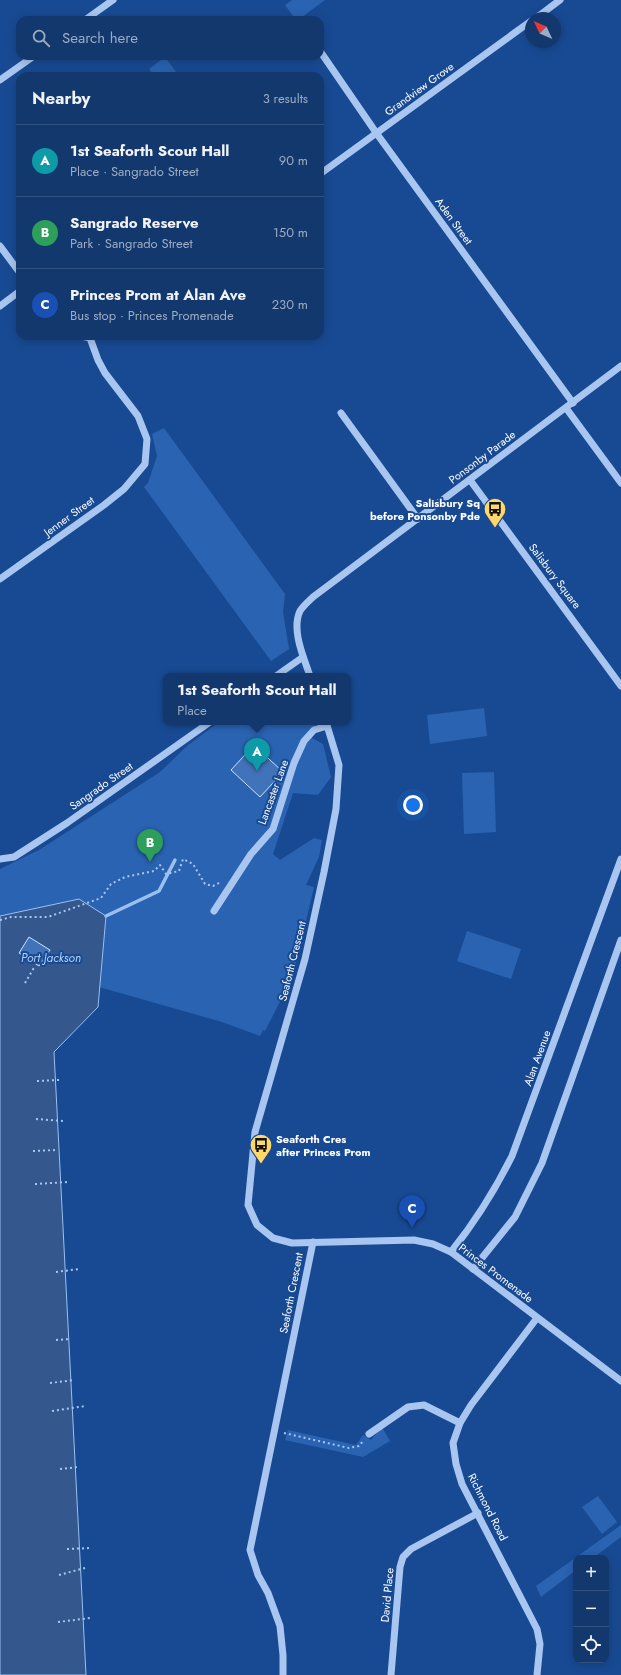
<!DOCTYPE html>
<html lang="en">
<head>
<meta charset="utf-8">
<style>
  :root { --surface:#12386e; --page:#1b3f73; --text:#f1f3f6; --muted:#9cacc2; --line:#315281; --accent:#8bbbb9 }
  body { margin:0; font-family:Jost,sans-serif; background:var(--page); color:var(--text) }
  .controls { position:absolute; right:12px; bottom:12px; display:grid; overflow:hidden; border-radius:8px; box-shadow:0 2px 10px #0003 }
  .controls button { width:36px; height:36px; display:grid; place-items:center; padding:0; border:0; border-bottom:1px solid var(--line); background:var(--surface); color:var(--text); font:20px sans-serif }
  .compass { position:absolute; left:525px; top:12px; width:36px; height:36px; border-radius:50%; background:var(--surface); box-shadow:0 2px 10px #0003; rotate:314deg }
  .you { position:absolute; left:413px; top:805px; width:14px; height:14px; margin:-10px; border:3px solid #fff; border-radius:50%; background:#1a73e8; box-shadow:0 0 0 6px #1a73e833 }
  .badge { display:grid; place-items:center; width:26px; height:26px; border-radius:50%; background:var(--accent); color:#fff; font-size:13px; font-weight:700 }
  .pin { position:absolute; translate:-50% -33px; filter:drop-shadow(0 1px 2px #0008) }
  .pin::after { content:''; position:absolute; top:21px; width:14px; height:12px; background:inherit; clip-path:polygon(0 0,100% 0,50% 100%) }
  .popup { position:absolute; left:163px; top:673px; width:188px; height:52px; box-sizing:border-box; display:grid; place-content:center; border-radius:8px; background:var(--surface); filter:drop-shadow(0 1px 3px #0005); font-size:13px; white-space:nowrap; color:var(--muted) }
  .popup b { font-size:15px; color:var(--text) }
  .popup::after { content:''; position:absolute; left:50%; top:100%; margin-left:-8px; border:8px solid transparent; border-top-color:var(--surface) }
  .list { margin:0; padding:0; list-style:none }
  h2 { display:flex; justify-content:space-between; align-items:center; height:52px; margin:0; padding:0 16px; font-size:17px }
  h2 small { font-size:13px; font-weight:400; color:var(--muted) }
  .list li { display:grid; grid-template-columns:26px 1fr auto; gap:12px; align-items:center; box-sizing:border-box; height:72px; padding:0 16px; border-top:1px solid var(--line) }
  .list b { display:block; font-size:15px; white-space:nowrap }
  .list p { margin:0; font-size:13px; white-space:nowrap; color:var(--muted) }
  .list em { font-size:13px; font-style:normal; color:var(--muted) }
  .icon { flex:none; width:22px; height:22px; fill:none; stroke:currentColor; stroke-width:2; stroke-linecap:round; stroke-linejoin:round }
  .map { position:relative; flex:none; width:621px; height:1675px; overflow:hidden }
  .search { position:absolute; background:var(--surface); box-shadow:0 2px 10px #0003; left:16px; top:16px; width:308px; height:44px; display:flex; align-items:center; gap:10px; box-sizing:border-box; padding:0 14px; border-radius:12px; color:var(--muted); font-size:15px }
  .panel { position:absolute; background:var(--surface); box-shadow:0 2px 10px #0003; left:16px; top:72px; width:308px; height:268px; border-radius:12px }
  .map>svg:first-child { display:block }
  .green { fill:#2a63b1 }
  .water { fill:#34588e; stroke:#9ac0f2 }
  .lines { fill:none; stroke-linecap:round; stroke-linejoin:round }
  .stream { stroke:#9ac0f2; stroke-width:3.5 }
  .building { fill:#4173ba; stroke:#cee1fb }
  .path { stroke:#a8c6f0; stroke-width:2; stroke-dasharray:2 3; stroke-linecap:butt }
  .minor { stroke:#a8c6f0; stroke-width:7 }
  .labels { text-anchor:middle; stroke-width:4; stroke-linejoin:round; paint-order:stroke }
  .street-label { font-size:11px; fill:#fff; stroke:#184a93 }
  .poi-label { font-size:11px; font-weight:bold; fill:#fff; stroke:#184a93; text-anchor:end }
  .water-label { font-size:12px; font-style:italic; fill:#b4d0f7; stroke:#184a93 }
</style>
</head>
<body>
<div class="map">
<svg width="621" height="1675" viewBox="0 0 621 1675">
  <rect width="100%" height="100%" fill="#184a93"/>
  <g class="green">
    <polygon points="292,0 325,0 298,20 296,20 285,5"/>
    <polygon points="165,57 179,76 154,76 149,69"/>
    <polygon points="164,428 285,594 283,612 289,649 271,661 144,487 148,483 157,456 152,434"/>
    <polygon points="484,708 487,736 430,744 427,715"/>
    <polygon points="316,722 312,738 323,744 331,777 318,795 293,793 273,854 280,860 314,838 322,840 319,857 306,885 314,887 293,976 265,1031 263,1030 260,1036 222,1022 99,987 104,933 0,916 0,869 39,850 160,772 187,746 219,722"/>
    <polygon points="494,772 496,832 464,834 462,773"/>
    <polygon points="467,931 521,949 511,979 457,961"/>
    <polygon points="382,1427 390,1441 363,1457 285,1440 288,1430 356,1445 363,1435 371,1440"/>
    <polygon points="598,1496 617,1522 602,1534 582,1507"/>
    <polygon points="621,1525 621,1537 593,1558 576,1558 576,1570 541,1597 536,1586"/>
  </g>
  <polygon class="water" points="79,899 106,916 98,1007 54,1052 86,1675 0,1675 0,916"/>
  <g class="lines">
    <polyline class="stream" points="106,916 159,891 175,860"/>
  </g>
  <g class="building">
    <polygon points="254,745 283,772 260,797 231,770"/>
    <polygon points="29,937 50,950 39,966 19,953"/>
  </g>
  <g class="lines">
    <g class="path">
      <polyline points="0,920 11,917 48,917 101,898 111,884 125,877 154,871 160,865 166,874 179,871 183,859 193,864 205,884 213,886 221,882"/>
      <polyline points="25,983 35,966"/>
      <polyline points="37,1081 59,1080"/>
      <polyline points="36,1119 63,1121"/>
      <polyline points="33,1151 57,1150"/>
      <polyline points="35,1184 68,1182"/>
      <polyline points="56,1272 79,1269"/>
      <polyline points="56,1340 71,1339"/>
      <polyline points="50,1383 74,1380"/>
      <polyline points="52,1411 86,1406"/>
      <polyline points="284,1433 349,1448 359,1446 363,1441"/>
      <polyline points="60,1469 78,1467"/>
      <polyline points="67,1549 92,1548"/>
      <polyline points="59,1575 85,1568"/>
      <polyline points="58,1622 90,1618"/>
    </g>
    <g class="minor">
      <polyline points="536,18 560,0"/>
      <polyline points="85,20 113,0"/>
      <polyline points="320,51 377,134 573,403"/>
      <polyline points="0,80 34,56"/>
      <polyline points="320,174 531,21"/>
      <polyline points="0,246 20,273"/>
      <polyline points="0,306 20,291"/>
      <polyline points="566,408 621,483"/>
      <polyline points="341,413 418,519"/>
      <polyline points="470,480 621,686"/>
      <polyline points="0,579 104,505 124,489 145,464 147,439 138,416 105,373 98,360 90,338 82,336"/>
      <polyline points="276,676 303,657"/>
      <path d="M310,676c-6,-18 -19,-46 -10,-65 3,-5 9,-10 13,-14l308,-231"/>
      <polyline points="326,722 339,765 336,809 324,872 305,959 255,1132 248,1205 257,1225 273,1238 292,1243 414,1240 433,1244 451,1252 621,1381"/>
      <polyline points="0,859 14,857 67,823 210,722"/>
      <polyline points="214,911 251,854 273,829 294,763 304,741 314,730 327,726"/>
      <path d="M451,1252c24,-30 44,-62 61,-96l109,-297"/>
      <polyline points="473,1269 515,1217 542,1163 621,940"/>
      <polyline points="537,1318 471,1405 460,1423 453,1443 456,1464 462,1484 537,1629 540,1644 537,1675"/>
      <polyline points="369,1434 408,1407 424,1405 460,1423"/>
      <polyline points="283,1675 283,1655 280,1626 268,1593 258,1575 250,1550 313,1242"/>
      <polyline points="391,1675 400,1567 403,1557 411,1549 478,1513"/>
    </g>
  </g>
  <defs>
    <g id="bus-pin" transform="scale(1.15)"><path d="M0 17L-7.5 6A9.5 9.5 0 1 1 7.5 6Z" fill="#ffd867" stroke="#184a93"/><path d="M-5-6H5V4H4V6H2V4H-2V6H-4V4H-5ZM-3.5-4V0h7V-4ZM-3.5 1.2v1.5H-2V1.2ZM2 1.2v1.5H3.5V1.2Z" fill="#111"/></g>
  </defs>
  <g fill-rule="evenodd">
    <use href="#bus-pin" x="495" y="509"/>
    <use href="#bus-pin" x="261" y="1145"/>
  </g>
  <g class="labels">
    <g class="street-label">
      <text transform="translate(419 89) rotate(-36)" y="4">Grandview Grove</text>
      <text transform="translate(454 221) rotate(54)" y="4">Aden Street</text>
      <text transform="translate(482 457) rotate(-37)" y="4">Ponsonby Parade</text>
      <text transform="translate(69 516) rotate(-36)" y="4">Jenner Street</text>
      <text transform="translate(555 576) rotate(53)" y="4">Salisbury Square</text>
      <text transform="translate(101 786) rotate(-35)" y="4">Sangrado Street</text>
      <text transform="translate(273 792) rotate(-70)" y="4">Lancaster Lane</text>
      <text transform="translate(292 961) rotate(-76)" y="4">Seaforth Crescent</text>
      <text transform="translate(537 1058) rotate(-70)" y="4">Alan Avenue</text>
      <text transform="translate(496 1273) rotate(37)" y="4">Princes Promenade</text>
      <text transform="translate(291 1293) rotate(-79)" y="4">Seaforth Crescent</text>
      <text transform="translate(488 1507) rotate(63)" y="4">Richmond Road</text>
      <text transform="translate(387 1595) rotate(-85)" y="4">David Place</text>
    </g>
    <g class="poi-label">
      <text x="480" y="507">Salisbury Sq<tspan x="480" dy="13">before Ponsonby Pde</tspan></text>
      <text x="276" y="1143" text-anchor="start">Seaforth Cres<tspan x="276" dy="13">after Princes Prom</tspan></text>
    </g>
    <g class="water-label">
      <text x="51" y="962">Port Jackson</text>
    </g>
  </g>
</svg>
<div class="controls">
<button>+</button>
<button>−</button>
<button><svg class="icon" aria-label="locate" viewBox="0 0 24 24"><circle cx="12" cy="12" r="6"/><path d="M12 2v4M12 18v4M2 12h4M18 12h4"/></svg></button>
</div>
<svg class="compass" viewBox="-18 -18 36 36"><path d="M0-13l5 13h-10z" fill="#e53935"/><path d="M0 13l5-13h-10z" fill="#9cacc2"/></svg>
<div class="you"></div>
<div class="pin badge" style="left:257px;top:771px;background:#0f9aa8">A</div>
<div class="popup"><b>1st Seaforth Scout Hall</b>Place</div>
<div class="pin badge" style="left:150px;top:862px;background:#2e9e5b">B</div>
<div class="pin badge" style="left:412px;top:1228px;background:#1a4fb4">C</div>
<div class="search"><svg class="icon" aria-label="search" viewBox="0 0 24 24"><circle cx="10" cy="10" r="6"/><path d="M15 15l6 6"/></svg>Search here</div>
<section class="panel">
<h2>Nearby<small>3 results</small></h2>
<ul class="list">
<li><span class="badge" style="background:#0f9aa8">A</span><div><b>1st Seaforth Scout Hall</b><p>Place · Sangrado Street</p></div><em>90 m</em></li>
<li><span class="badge" style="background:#2e9e5b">B</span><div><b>Sangrado Reserve</b><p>Park · Sangrado Street</p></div><em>150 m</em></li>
<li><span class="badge" style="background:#1a4fb4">C</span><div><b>Princes Prom at Alan Ave</b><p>Bus stop · Princes Promenade</p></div><em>230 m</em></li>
</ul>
</section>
</div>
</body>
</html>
